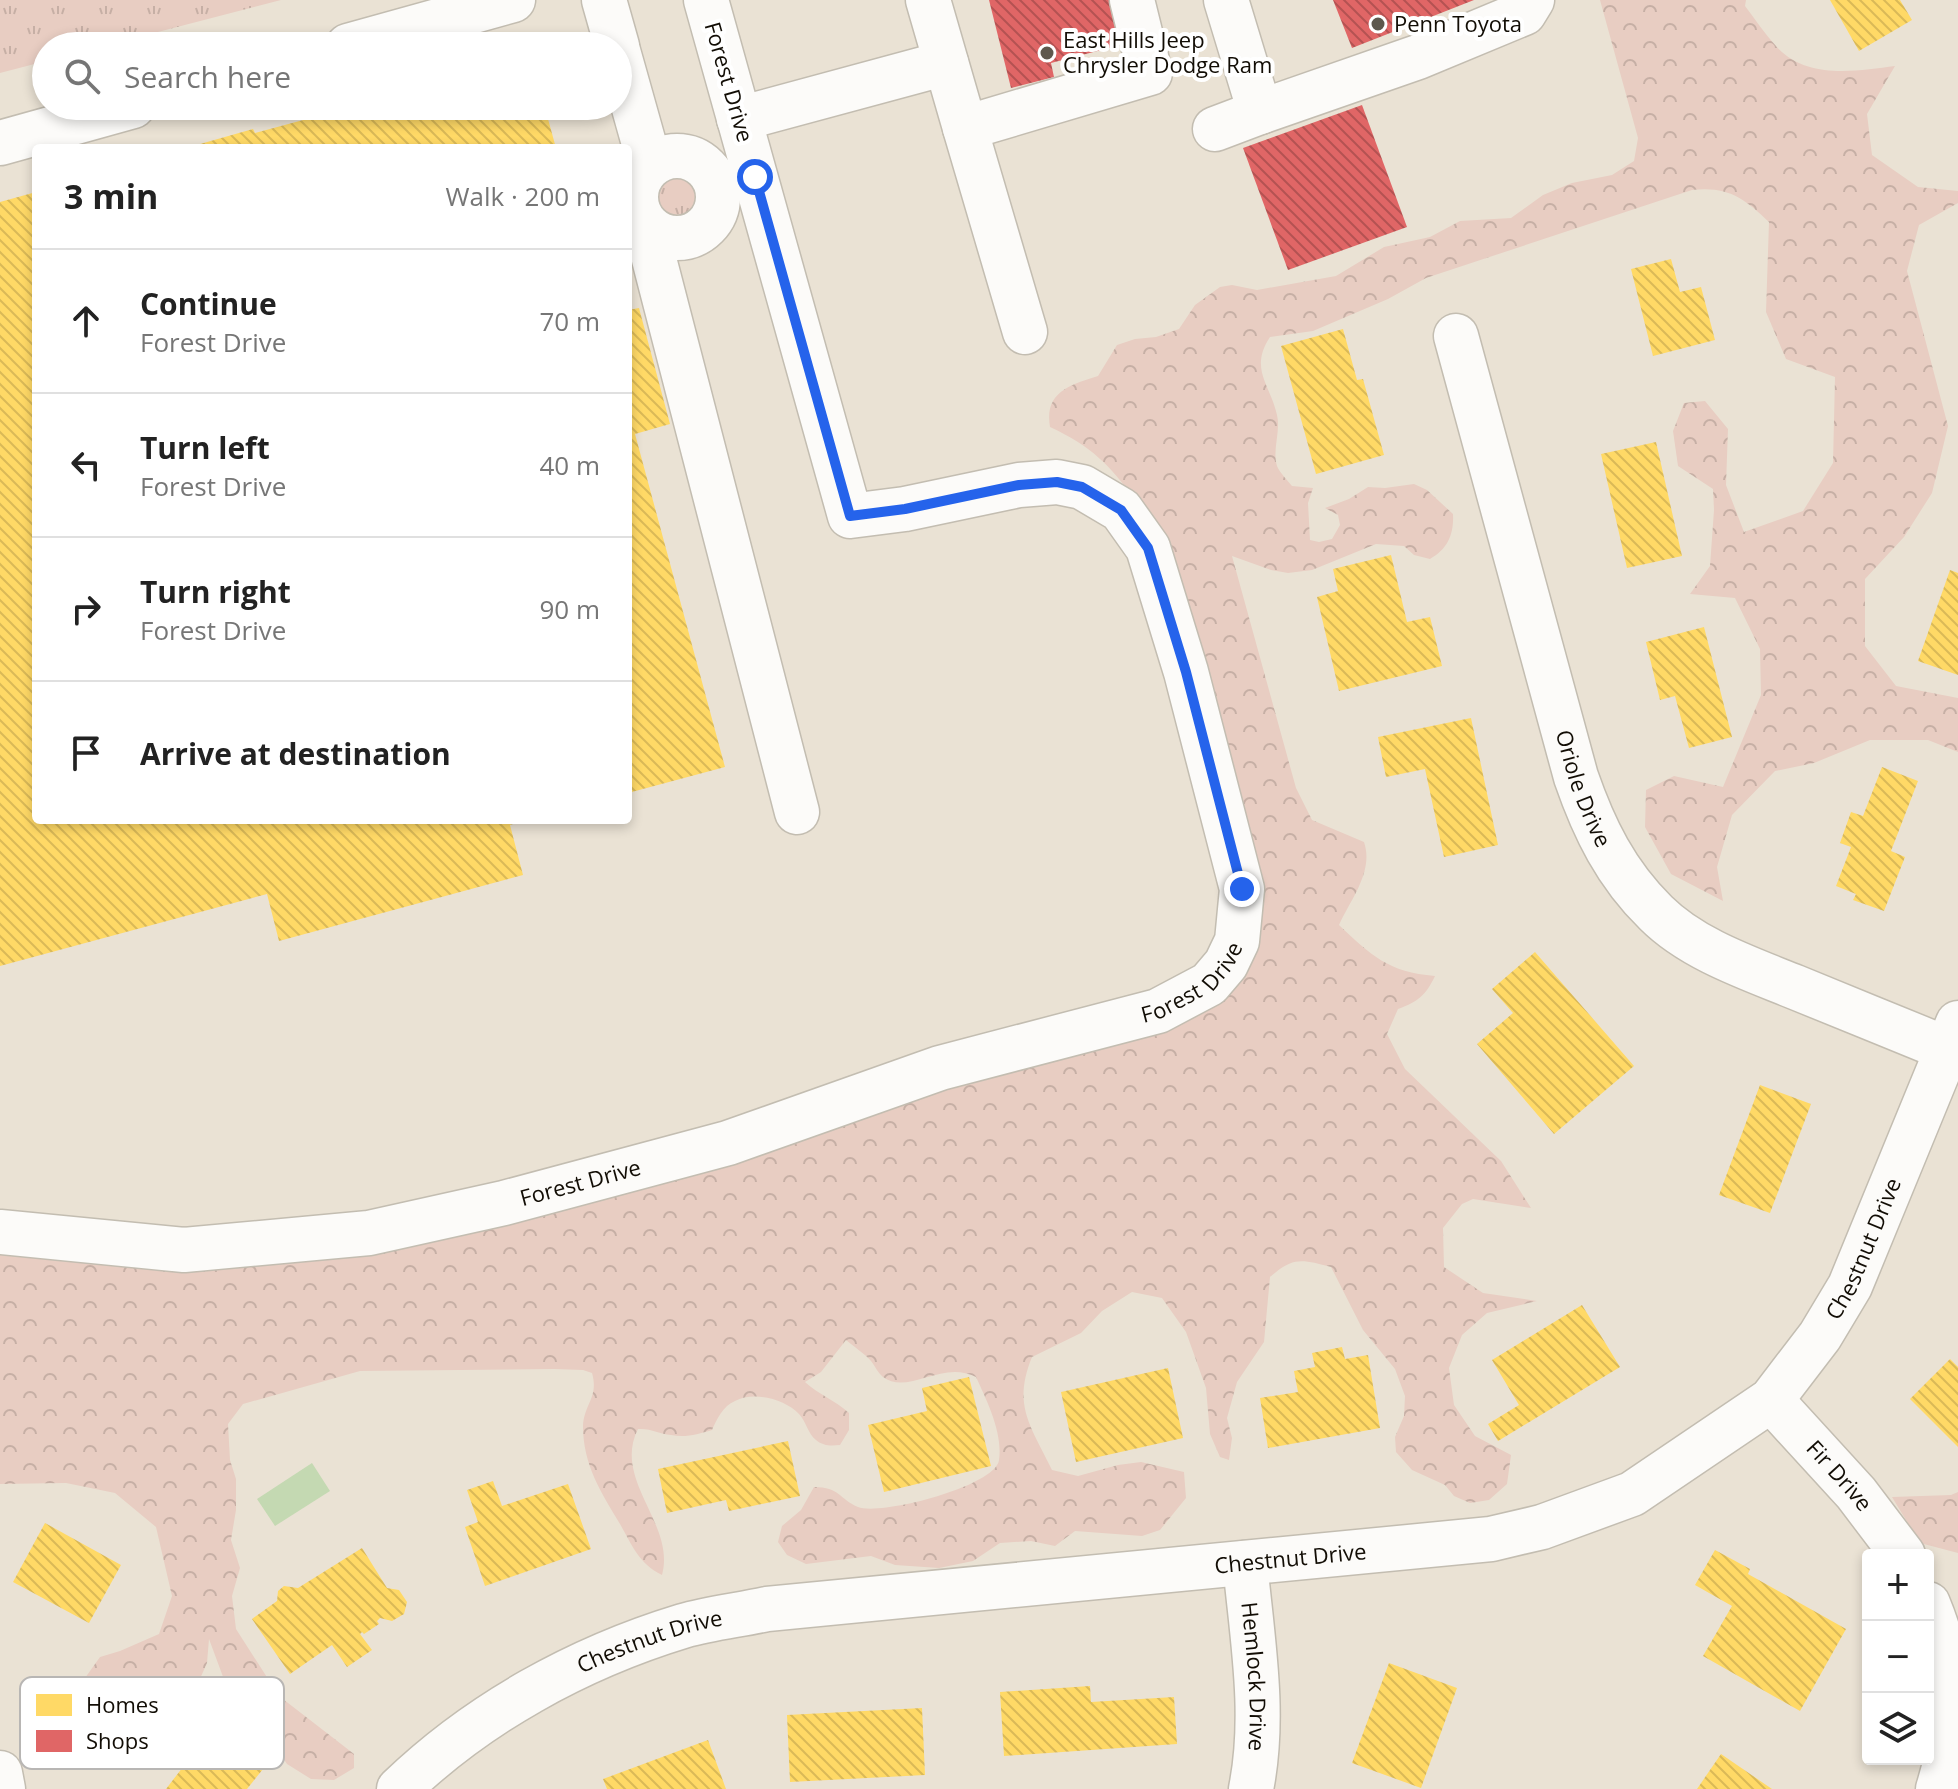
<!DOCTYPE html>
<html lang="en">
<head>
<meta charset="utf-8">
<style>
  :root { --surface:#fff; --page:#f2f2f2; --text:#222; --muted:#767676; --line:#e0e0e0 }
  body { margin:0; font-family:"Open Sans",sans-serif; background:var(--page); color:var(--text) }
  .controls { position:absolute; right:24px; bottom:24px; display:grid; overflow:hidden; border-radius:8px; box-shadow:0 4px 12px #0003 }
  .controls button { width:72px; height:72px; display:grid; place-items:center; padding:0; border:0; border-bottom:2px solid var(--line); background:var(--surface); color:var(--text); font:40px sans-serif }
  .stop { position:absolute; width:24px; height:24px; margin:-18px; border:6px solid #2563eb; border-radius:50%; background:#fff }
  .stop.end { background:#2563eb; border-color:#fff; box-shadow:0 2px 8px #0008 }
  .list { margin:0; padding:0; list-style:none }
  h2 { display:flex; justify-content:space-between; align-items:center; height:104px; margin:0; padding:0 32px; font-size:34px }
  h2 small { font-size:26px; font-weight:400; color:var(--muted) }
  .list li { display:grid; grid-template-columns:52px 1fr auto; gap:24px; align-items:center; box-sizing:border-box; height:144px; padding:0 32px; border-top:2px solid var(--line) }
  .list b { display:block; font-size:30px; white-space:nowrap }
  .list p { margin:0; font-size:26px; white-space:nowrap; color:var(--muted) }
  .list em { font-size:26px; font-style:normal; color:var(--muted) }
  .icon { flex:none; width:44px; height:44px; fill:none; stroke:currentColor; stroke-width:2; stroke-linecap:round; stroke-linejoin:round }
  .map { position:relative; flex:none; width:1958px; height:1789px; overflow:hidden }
  .search { position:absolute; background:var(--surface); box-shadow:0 4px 12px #0003; left:32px; top:32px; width:600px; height:88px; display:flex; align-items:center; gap:20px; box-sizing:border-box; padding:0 28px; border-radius:44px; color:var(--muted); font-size:30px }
  .panel { position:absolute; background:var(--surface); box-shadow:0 4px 12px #0003; left:32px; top:144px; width:600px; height:680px; border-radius:8px }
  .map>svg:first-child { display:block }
  .grass { fill:url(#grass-tufts) }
  .forest { fill:url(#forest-crowns) }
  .water { fill:#c4d9b2 }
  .homes { fill:url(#homes-back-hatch) }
  .shops { fill:url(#shops-back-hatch) }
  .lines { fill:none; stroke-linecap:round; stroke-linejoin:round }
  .minor-casing { stroke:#c3bdb1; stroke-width:47 }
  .minor { stroke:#fcfbf9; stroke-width:44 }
  .route { stroke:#2563eb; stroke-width:10 }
  .poi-dot { fill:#5e584d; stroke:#fff; stroke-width:3 }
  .labels { text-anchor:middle; stroke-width:8; stroke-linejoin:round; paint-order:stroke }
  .poi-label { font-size:22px; fill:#120d05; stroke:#fff; text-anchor:start }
  .street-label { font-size:22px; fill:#120d05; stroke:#fff }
  .key { fill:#fff; stroke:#b8b6b4; stroke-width:2 }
  .key-label { font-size:22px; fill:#120d05 }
</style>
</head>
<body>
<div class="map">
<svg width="1958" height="1789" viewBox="0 0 1958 1789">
  <defs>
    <pattern id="grass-tufts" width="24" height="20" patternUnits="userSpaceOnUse" patternTransform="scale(2)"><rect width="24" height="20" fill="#e8cdc2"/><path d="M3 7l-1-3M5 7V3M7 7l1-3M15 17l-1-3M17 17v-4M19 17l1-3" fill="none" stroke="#c6afa5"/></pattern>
    <pattern id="forest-crowns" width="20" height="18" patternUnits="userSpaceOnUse" patternTransform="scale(2)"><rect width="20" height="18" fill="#e8cdc2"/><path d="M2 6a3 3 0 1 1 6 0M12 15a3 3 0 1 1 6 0" fill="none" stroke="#c6afa5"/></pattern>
    <pattern id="homes-back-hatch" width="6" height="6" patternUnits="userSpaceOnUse" patternTransform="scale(2)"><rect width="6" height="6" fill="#ffd966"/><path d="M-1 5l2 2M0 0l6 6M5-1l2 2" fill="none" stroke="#dab957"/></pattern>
    <pattern id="shops-back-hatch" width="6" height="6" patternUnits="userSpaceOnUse" patternTransform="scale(2)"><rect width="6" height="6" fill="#e06666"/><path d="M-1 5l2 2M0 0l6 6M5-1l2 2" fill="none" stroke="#b45252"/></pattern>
  </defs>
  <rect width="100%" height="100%" fill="#eae2d4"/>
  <g class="grass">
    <polygon points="0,0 281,0 104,46 46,46 46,61 0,73"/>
    <circle cx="676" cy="198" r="30"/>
  </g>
  <g class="forest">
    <path d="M1600,0h146l-1,6c10,13 20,28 31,40 30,34 80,25 119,20l-28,48 5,41 46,32 40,4v12l-39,22 -12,46 41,155 -16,67 -28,44 -39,42v67l31,40 62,12v54l-30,-12h-58l-56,23 -39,8 -43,44 -15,52 6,34 -52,-27 -26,-47 1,-37 28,-14 49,11 38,-92 -1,-46 -25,-51 -45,-4 20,-28 4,-56 -1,-21 -35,-23 -5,-35 11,-28 21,-2 23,28 -2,56 18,47 59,-21 30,-48 2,-86 -49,-18 -20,-47 3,-90c-25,-24 -41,-36 -77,-32l-266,88 -38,21 -75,32 -43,6c-21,32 0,47 7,78 4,16 -5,35 0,51 3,7 11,15 15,20l21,2 -5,15 2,37 9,2 13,-3 8,-14 -2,-10 -13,-7 24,-9 19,-12 17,1 29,-4 13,6 26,24c1,20 -5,35 -23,45l-16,-4 -10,-9 -28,-2 -64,26 -24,3 -17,-3 -39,-14 64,232 16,32 52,22c10,29 -13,57 -25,83 33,31 49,47 96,51 -9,19 -17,26 -37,33l-11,25 18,35 96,92 30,47 -58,-9 -11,5 -19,24 1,39 39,26 54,8 -50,12 -25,22 -13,33 5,37 21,31 36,19 -4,29 -18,16 -19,3 -16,-7 -9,-11 -33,-15 -16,-18 -1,-15 9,-21 1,-20 -10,-27 -32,-39 -32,-63c-30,-8 -38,-10 -61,10l-6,65 -27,40 -10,36 5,20 -3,22 -9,-3 -10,-23 -4,-46 -20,-56 -24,-34 -30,-6 -30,19 -21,22 -49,24c-20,49 -1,69 20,113l26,6 40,-11 23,-3 43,10 2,26 -26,32 -18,6 -67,-5 -20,15 -24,-5 -31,2 -27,18 -34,7 -44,-3 -24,-9 -65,8 -19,-9 -9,-13 4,-16 19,-16 13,-23c26,0 25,12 44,20 23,9 138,-21 141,-47 4,-27 -12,-59 -23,-83 -34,-18 -68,19 -93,0 -5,-4 -8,-11 -12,-16 -7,-8 -17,-14 -25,-21l-25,32 -16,10c14,13 30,18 44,31v17l-9,15c-9,1 -17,1 -24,-5 -8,-6 -10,-19 -17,-26 -14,-15 -45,-23 -64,-13 -12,5 -18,18 -23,29 -14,4 -26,8 -41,5 -12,-1 -20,-7 -33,-6 -26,51 38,95 24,146 -23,-11 -30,-30 -42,-51 -19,-32 -37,-59 -37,-98 1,-22 16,-29 9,-53l-9,-3 -29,-1 -194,2 -117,33 -15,20 2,36 6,19v31l-5,30 9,28 -8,28 4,33 43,67 75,58v14l-20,12 -23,-1 -24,-15 -18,-27 -37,-36 -23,-62 -2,24 -8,18 -34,42 -45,10h-31l-4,-23v-32l15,-21 20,-6 39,-17 13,-38 -16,-69 -41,-34 -49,-10 -66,1v-252l369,1 789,-222 79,-70 -101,-440c-26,-36 -45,-55 -86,-74 -6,-35 20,-42 48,-51l19,-31 18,-6 21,-2 23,-8 16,-24 25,-18 12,-2 25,5 79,-14 48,-29 46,-10 30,-16 51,-3 32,-23 29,-12 40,-8 22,-14 4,-23z"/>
    <polygon points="1958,1492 1958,1553 1920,1543 1892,1497 1951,1495"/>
  </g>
  <polygon class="water" points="312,1463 330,1491 275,1526 257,1499"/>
  <g class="homes">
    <polygon points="1830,0 1900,0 1912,20 1859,51"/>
    <polygon points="355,106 595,106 595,107 548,119 556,148 186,148 253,129 255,133"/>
    <polygon points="36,192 36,820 525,820 510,825 523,875 279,941 267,894 0,966 0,202"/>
    <polygon points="1671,259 1680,292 1701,287 1715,340 1653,356 1631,269"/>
    <polygon points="639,308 670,424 635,434 725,767 628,793 628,310"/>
    <polygon points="1343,329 1357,380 1363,379 1384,455 1316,474 1281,346"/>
    <polygon points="1656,442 1682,556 1627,568 1601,454"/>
    <polygon points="1391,555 1407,622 1430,617 1442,666 1339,691 1317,597 1338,591 1333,569"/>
    <polygon points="1950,570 1958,573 1958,675 1918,661"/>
    <polygon points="1704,627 1732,737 1689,748 1675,696 1660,700 1646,642"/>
    <polygon points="1471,718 1498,845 1444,857 1425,769 1386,777 1378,737"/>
    <polygon points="1882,767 1918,781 1891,851 1905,857 1884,911 1853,900 1856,894 1836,886 1851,847 1840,843 1851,812 1863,816"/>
    <polygon points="1535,952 1634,1066 1554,1134 1477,1044 1513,1013 1492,989"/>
    <polygon points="1760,1085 1811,1104 1770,1213 1719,1195"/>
    <polygon points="1582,1305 1620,1367 1498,1441 1488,1424 1519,1405 1492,1360"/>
    <polygon points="1342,1347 1345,1359 1368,1355 1380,1428 1268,1448 1260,1398 1298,1392 1294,1371 1315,1367 1312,1353"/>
    <polygon points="1950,1359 1958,1367 1958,1447 1910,1399"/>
    <polygon points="1168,1368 1183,1438 1076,1462 1061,1392"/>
    <polygon points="969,1377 991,1466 884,1492 868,1425 927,1411 922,1388"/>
    <polygon points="788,1441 800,1496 729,1511 726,1500 667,1513 658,1469"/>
    <polygon points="493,1481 502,1506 568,1484 591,1549 485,1586 465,1527 478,1522 467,1490"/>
    <polygon points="45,1523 121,1565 89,1623 13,1582"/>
    <polygon points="362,1548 387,1588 399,1590 407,1602 404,1614 392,1621 380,1618 377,1621 379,1624 364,1634 362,1632 360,1634 372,1650 347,1667 332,1645 290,1674 252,1619 277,1601 278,1591 284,1586 298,1588"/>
    <polygon points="1715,1550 1750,1569 1748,1574 1846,1629 1800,1711 1703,1656 1732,1606 1695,1585"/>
    <polygon points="1389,1663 1457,1688 1421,1788 1352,1763"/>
    <polygon points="1090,1686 1091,1702 1174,1697 1177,1744 1004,1756 1000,1692"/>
    <polygon points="922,1708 925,1775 790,1782 787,1715"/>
    <polygon points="216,1724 267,1764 247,1789 166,1789"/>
    <polygon points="708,1740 726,1789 607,1789 603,1779"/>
    <polygon points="1721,1754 1772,1789 1697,1789"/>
  </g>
  <g class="shops">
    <polygon points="989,0 1121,0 1132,42 1051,63 1054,77 1011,88"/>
    <polygon points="1333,0 1474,0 1352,48"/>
    <polygon points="1362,105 1407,227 1288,270 1243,148"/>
  </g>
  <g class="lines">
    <g class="minor-casing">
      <g id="minor">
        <polyline points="604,0 617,46"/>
        <polyline points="928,0 965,128 1150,73 1132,0"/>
        <polyline points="1226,0 1260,112 1418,57 1524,13 1532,0"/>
        <polyline points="348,46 513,0"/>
        <polyline points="618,51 650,165"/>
        <polyline points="739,119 946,63"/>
        <polyline points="965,128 1025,332"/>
        <polyline points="1215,129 1260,112"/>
        <polyline points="0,143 133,106"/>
        <circle cx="677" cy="197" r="41"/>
        <polyline points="645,224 797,812"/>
        <path id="s1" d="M1456,336l120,441c18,52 40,97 80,136 36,36 92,55 139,74 51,21 101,41 152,62"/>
        <path id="s2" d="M0,1232l184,18 185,-17 135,-30 224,-60 212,-75 218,-57 51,-27 17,-20 11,-23 5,-52 -56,-217 -38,-124 -27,-38 -39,-23 -25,-5 -38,3 -114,24 -55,7 -144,-516"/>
        <path id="s3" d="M1771,1400l85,93 47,62"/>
        <path id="s4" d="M1245,1563c7,74 21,152 6,226"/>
        <path d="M1928,1604c24,57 30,125 10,185"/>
        <polyline points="0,1773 3,1789"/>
        <path id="s5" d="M399,1789c79,-76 179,-131 284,-163 27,-8 57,-11 84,-17l724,-70 51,-12 90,-33 139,-94 49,-64 30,-50 108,-263"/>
      </g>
    </g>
    <use href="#minor" class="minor"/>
  </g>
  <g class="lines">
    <polyline class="route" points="755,177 850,516 905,509 1019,485 1057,482 1082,487 1121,510 1148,548 1186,672 1242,889"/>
  </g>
  <g class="poi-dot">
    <circle cx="1378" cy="24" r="8"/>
    <circle cx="1047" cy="53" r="8"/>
  </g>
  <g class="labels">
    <g class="poi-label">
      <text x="1394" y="32">Penn Toyota</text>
      <text x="1063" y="48">East Hills Jeep<tspan x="1063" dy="25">Chrysler Dodge Ram</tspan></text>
    </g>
    <g class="street-label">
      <text transform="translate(729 82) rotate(74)" y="8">Forest Drive</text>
      <text dy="8" stroke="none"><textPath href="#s1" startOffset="470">Oriole Drive</textPath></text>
      <text dy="8" stroke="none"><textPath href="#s2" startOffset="1236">Forest Drive</textPath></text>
      <text dy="8" stroke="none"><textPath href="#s2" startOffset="588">Forest Drive</textPath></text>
      <text dy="8" stroke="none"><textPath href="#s5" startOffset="1638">Chestnut Drive</textPath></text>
      <text dy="8" stroke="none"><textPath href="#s3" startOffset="102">Fir Drive</textPath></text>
      <text dy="8" stroke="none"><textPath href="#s5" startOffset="942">Chestnut Drive</textPath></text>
      <text dy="8" stroke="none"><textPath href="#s5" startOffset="294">Chestnut Drive</textPath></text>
      <text dy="8" stroke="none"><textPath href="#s4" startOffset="114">Hemlock Drive</textPath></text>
    </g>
  </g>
  <rect x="20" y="1677" width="264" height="92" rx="12" class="key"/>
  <rect x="36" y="1694" width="36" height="22" fill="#ffd966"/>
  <rect x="36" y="1730" width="36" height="22" fill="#e06666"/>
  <g class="key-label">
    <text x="86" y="1713">Homes</text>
    <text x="86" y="1749">Shops</text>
  </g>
</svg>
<div class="controls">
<button>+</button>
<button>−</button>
<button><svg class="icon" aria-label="layers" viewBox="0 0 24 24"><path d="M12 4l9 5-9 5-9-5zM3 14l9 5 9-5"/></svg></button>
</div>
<div class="stop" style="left:755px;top:177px"></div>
<div class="stop end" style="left:1242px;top:889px"></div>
<div class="search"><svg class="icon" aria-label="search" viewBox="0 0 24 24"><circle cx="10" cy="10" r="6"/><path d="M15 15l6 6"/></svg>Search here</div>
<section class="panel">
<h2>3 min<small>Walk · 200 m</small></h2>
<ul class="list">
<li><svg class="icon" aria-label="ahead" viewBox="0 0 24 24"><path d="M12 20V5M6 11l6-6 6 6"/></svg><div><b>Continue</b><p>Forest Drive</p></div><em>70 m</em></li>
<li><svg class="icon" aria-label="left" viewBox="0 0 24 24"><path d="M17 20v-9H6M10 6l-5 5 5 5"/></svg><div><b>Turn left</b><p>Forest Drive</p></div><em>40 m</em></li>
<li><svg class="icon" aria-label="right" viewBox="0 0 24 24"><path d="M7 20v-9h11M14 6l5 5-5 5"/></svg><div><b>Turn right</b><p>Forest Drive</p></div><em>90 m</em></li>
<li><svg class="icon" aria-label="arrive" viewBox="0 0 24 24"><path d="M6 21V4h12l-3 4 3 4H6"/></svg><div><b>Arrive at destination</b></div></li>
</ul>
</section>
</div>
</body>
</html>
